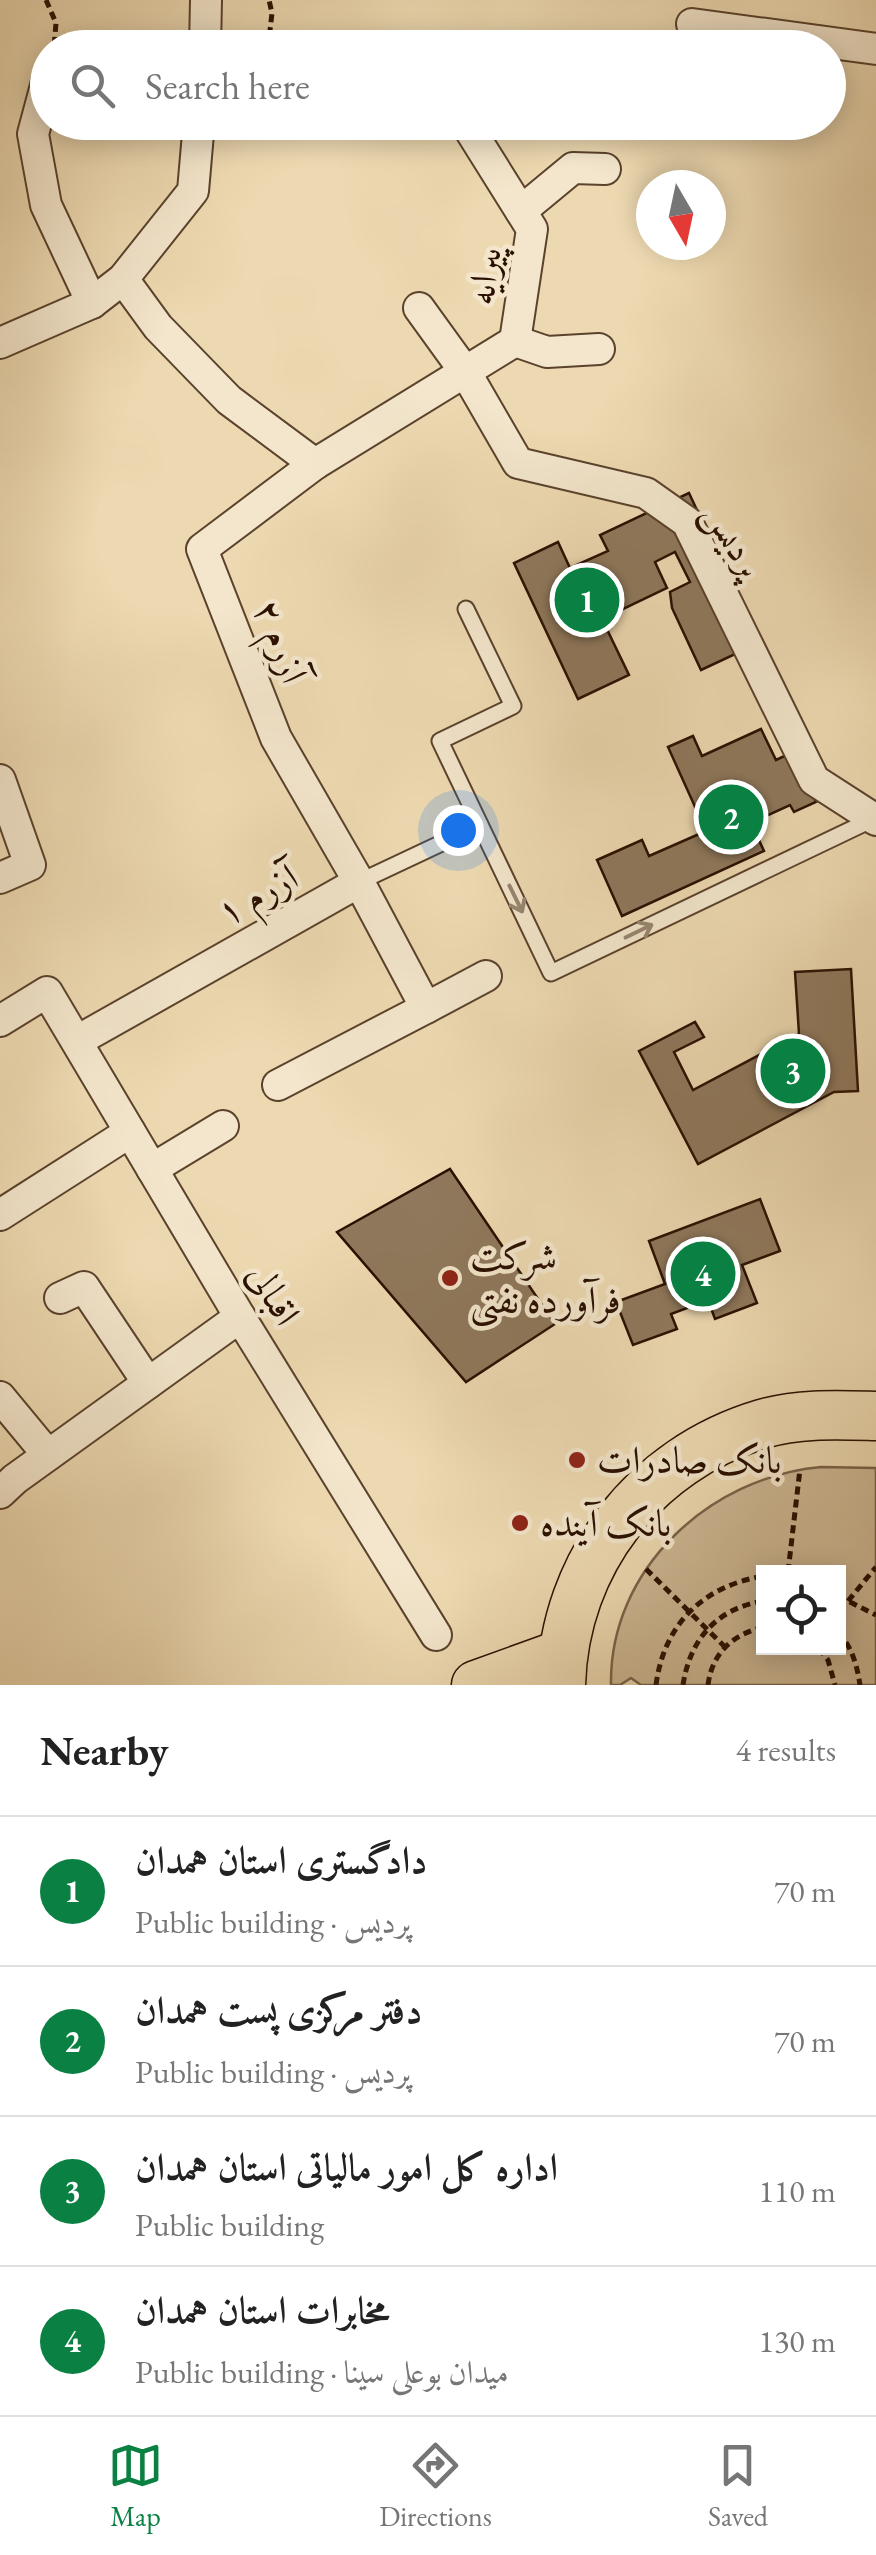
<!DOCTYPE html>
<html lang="en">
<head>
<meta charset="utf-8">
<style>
  :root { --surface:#fff; --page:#f6f6f6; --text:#222; --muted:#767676; --line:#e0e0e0; --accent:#0b8043 }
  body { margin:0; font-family:"EB Garamond",Amiri,serif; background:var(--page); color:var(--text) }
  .controls { position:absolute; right:30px; bottom:30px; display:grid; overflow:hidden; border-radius:0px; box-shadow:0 5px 25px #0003 }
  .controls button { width:90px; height:90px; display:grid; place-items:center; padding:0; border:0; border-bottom:2px solid var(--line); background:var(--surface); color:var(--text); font:50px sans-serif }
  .compass { position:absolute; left:636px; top:170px; width:90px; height:90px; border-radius:50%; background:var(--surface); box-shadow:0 5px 25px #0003; rotate:171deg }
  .you { position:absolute; left:458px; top:830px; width:35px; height:35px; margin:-25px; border:8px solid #fff; border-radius:50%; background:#1a73e8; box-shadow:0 0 0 15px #1a73e833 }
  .badge { display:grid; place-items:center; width:65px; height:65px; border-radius:50%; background:var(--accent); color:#fff; font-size:32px; font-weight:700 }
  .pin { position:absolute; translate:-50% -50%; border:5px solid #fff; box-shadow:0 2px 10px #0006 }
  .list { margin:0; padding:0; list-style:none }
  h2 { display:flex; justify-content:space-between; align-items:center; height:130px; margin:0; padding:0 40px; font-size:42px }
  h2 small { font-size:32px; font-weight:400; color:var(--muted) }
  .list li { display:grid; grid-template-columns:65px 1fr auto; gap:30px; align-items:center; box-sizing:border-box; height:150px; padding:0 40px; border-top:2px solid var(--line) }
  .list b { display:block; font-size:38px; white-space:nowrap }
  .list p { margin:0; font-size:32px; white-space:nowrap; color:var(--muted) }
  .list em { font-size:32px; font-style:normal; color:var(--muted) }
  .icon { flex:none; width:55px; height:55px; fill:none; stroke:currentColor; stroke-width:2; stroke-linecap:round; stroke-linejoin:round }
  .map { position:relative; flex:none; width:876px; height:1685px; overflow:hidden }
  .search { position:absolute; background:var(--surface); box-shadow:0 5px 25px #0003; left:30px; right:30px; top:30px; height:110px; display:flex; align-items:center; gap:25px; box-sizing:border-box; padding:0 35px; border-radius:55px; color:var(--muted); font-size:38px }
  .sheet { height:730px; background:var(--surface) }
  nav { display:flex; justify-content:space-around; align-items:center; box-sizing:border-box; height:140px; border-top:2px solid var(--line); background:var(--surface); font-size:28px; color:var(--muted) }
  nav a { display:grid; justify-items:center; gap:5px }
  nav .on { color:var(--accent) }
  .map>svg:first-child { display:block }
  .green { fill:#ccb793; stroke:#7a634a; stroke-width:2.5; fill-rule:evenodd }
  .building { fill:#8f785c; stroke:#290f00; stroke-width:2.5 }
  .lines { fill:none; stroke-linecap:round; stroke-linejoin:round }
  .service-casing { stroke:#5a422c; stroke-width:19 }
  .minor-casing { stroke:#5a422c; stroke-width:34 }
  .primary-casing { stroke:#290f00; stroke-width:51 }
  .path { stroke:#290f00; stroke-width:5; stroke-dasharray:8 5; stroke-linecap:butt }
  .service { stroke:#f3e6cc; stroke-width:15 }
  .minor { stroke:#f3e6cc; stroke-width:30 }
  .primary { stroke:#edd9b1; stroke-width:48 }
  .oneway { stroke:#988570 }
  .poi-dot { fill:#8f2418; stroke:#f3e6cc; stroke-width:4 }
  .labels { text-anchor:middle; stroke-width:9; stroke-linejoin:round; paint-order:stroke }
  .street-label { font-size:38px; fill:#290f00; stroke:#f3e6cc }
  .poi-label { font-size:38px; fill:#290f00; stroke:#f3e6cc; text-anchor:start }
</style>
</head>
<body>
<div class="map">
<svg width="876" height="1685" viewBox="0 0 876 1685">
  <rect width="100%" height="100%" fill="#edd9b1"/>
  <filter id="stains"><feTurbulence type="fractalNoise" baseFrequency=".002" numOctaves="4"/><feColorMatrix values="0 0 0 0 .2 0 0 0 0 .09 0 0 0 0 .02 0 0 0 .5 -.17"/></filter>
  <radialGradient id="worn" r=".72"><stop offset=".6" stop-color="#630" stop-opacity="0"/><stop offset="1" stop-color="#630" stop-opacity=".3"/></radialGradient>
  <path class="green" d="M821,1467l55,1v217h-235l-10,-7 -11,7h-9c-2,-116 99,-208 210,-218zM764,1572h74v76h-74z"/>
  <g class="building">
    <polygon points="689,493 759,643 701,670 672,608 670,592 690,582 675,552 655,562 667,588 602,619 629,675 578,699 514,563 558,542 570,568 608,551 600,535"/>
    <polygon points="761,729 776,760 793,752 816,802 794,812 790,805 751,823 764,851 622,916 597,860 642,840 649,856 706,831 668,747 693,736 702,756"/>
    <polygon points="851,969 858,1091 834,1092 698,1164 639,1051 695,1022 704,1037 674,1052 693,1090 799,1034 795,972"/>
    <polygon points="450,1169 555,1324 466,1382 337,1232"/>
    <polygon points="760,1199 780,1251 742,1265 757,1303 715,1319 708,1300 671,1314 677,1329 633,1345 616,1302 665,1284 649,1241"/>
  </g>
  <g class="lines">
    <g class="service-casing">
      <g id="service">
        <polyline points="466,609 513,706 440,741 551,973 873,819"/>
        <polyline points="359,882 480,825"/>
      </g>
    </g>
    <g class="minor-casing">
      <g id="minor">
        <polyline points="692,24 876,49"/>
        <polyline points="205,48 206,0"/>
        <polyline points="48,78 33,134 46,205 92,303"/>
        <polyline points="465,122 532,229 515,341 315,464 202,549 276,738 359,882 426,1008 486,976"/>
        <polyline points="521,211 573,168 605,169"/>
        <polyline points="123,279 158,327 229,400 315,464"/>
        <polyline points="419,308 466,373 518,463 646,493 687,522 814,780 876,820"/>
        <polyline points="515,341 547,352 599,349"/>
        <polyline points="0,343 92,303 123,279 193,191 199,122"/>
        <polyline points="0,780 30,865 0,878"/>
        <polyline points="0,1021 47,992 240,1317 436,1635"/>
        <polyline points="77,1041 359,882"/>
        <polyline points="278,1085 426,1008"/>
        <polyline points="152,1169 223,1126"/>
        <polyline points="0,1215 130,1132"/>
        <polyline points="60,1298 84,1287 148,1383"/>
        <polyline points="0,1397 48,1455"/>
        <polyline points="0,1493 15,1479 240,1317"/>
      </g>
    </g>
    <g class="primary-casing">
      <g id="primary">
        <polyline points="476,1685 562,1654"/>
        <path d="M561,1685c3,-122 84,-226 201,-261 37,-11 76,-9 114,-8"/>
      </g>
    </g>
    <g class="path">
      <polyline points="46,0 56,23 54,48"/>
      <polyline points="268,48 272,13 269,0"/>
      <polyline points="646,1569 725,1647"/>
      <polyline points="788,1572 800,1469"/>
      <polyline points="838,1596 876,1615"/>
      <polyline points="848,1601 876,1567"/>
      <path d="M838,1632c14,15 19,33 22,53"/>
      <polyline points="819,1648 828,1660 835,1685"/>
      <path d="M656,1685c8,-61 47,-99 108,-109"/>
      <path d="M683,1685c7,-46 34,-77 81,-84"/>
      <path d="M708,1685c4,-32 25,-51 56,-58"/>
    </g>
    <use href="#service" class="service"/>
    <use href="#minor" class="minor"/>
    <use href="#primary" class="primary"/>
  </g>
  <defs><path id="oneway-shaft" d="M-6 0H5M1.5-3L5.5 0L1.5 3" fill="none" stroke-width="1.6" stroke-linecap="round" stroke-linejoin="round" transform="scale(2.5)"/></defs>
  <g class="oneway">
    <use href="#oneway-shaft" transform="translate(516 899) rotate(64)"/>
    <use href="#oneway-shaft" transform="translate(639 931) rotate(-26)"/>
  </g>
  <g class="poi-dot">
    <circle cx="450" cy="1278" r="10"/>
    <circle cx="577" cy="1460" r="10"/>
    <circle cx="520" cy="1523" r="10"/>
  </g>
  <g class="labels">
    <g class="street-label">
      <text transform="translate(484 276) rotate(-82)" y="13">پیرایه</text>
      <text transform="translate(734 539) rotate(59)" y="13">پردیس</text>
      <text transform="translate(281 641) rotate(69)" y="13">آزرم ۲</text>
      <text transform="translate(257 894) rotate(-29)" y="13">آزرم ۱</text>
      <text transform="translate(274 1294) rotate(59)" y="13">اقبالی</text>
    </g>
    <g class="poi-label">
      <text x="470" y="1269">شرکت<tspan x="470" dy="44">فرآورده نفتی</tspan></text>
      <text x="597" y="1473">بانک صادرات</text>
      <text x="540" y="1536">بانک آینده</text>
    </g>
  </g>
  <rect width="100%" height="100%" filter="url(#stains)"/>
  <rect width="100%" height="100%" fill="url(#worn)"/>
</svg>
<div class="controls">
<button><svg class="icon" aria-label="locate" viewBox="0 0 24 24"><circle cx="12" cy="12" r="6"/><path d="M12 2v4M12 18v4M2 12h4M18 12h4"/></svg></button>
</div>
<svg class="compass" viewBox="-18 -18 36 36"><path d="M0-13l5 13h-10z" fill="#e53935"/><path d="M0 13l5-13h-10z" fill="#767676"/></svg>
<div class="you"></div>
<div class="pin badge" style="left:587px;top:600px">1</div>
<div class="pin badge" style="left:731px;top:817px">2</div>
<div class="pin badge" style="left:793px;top:1071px">3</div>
<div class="pin badge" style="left:703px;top:1274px">4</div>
<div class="search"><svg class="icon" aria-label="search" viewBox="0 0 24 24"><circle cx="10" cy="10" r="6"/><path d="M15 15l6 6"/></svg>Search here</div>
</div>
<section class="sheet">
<h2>Nearby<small>4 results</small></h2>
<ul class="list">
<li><span class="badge">1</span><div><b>دادگستری استان همدان</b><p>Public building · پردیس</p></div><em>70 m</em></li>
<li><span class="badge">2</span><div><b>دفتر مرکزی پست همدان</b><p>Public building · پردیس</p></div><em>70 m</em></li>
<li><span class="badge">3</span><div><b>اداره کل امور مالیاتی استان همدان</b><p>Public building</p></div><em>110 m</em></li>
<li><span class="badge">4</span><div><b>مخابرات استان همدان</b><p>Public building · میدان بوعلی سینا</p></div><em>130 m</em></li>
</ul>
</section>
<nav>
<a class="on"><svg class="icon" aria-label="map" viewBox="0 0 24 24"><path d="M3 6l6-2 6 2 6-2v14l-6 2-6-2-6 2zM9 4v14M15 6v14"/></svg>Map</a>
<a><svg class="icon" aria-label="directions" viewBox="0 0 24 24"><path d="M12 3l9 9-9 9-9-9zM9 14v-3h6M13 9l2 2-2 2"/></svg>Directions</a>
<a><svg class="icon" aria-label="saved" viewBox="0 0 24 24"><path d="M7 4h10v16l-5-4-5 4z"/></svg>Saved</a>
</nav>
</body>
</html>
